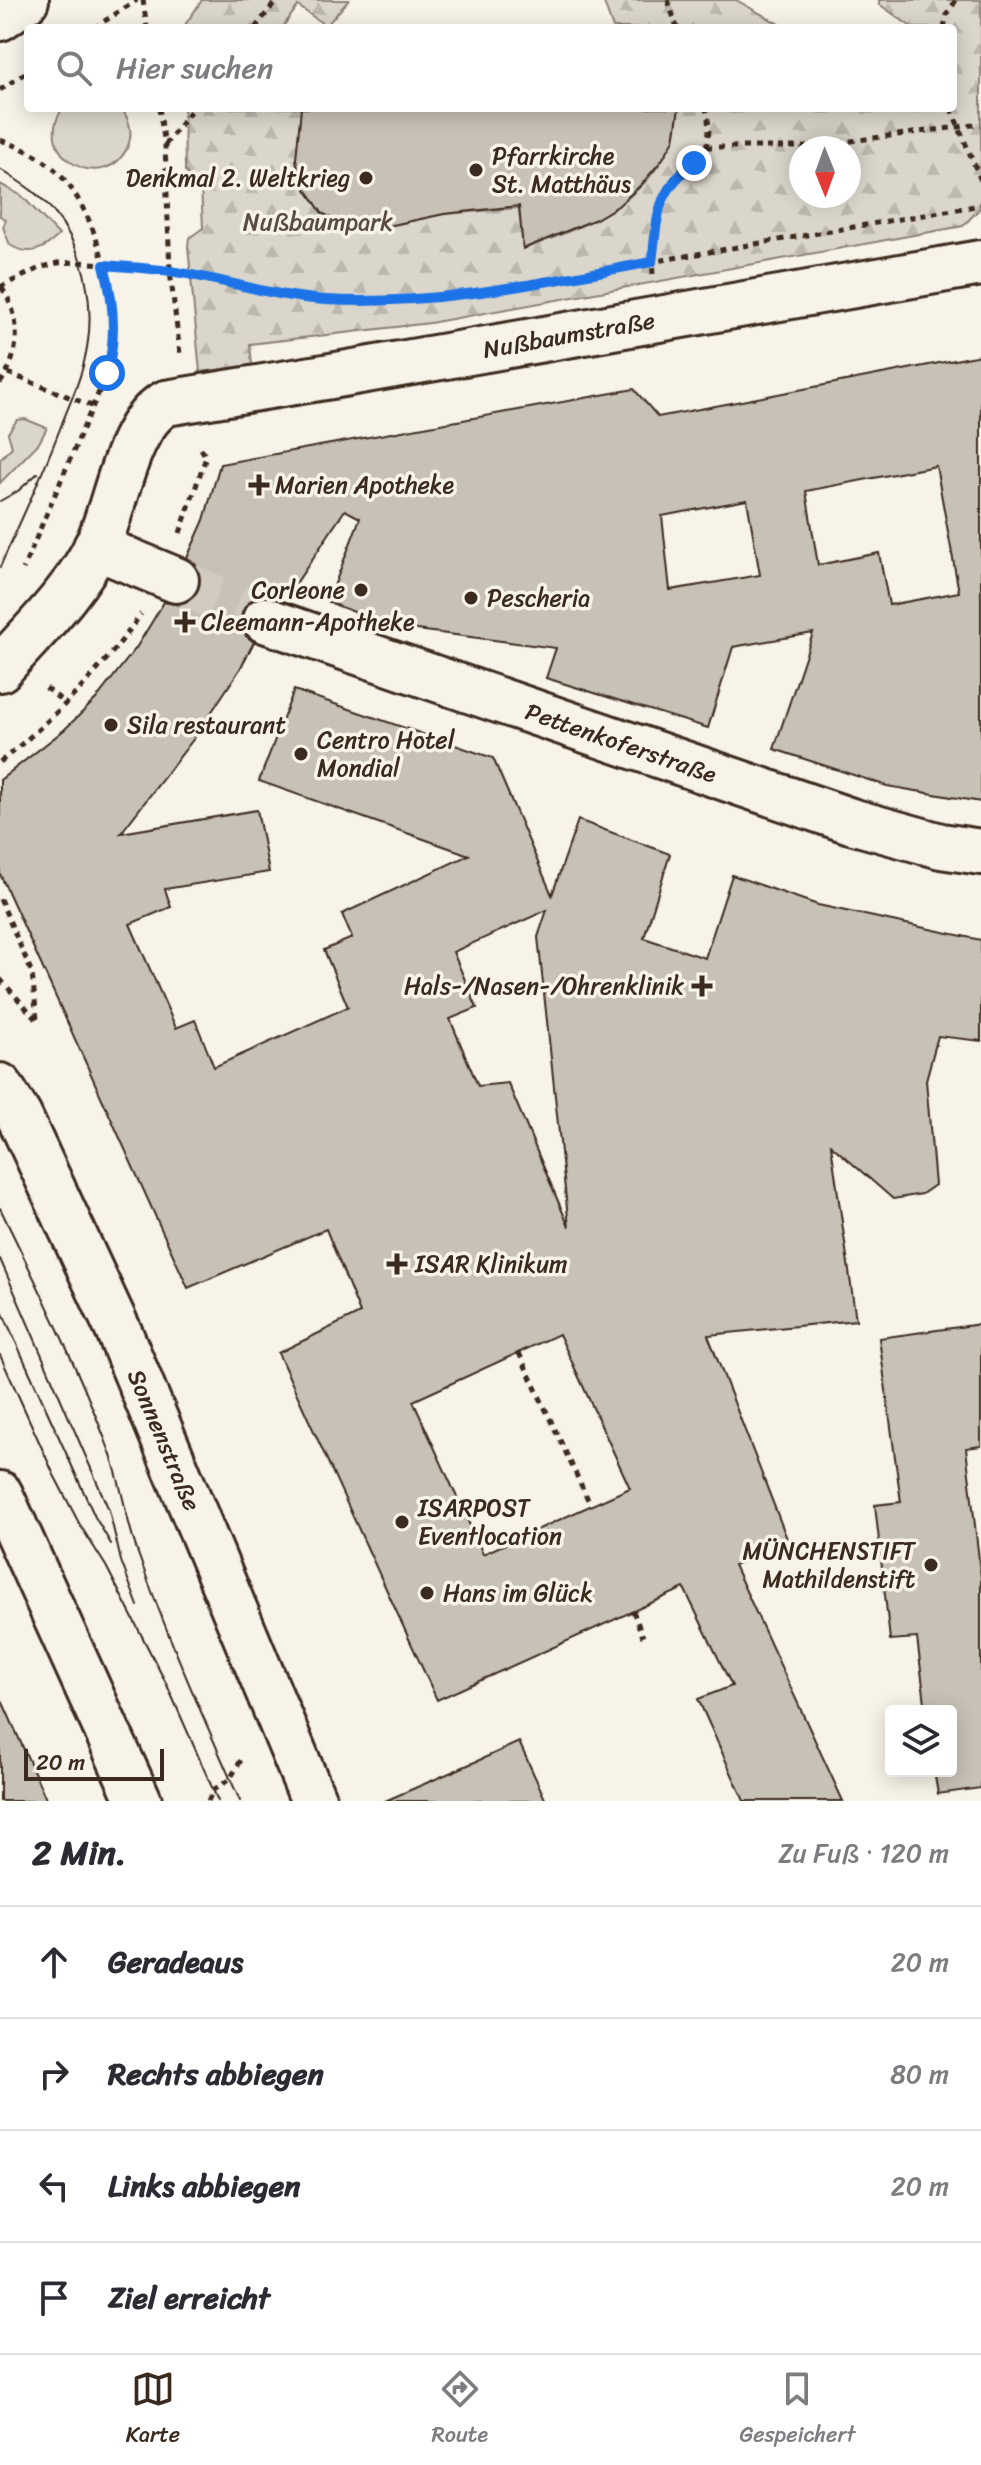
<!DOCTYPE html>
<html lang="de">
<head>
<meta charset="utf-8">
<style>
  :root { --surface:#fff; --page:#f7f7f7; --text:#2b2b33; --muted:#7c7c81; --line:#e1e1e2; --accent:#3b2a1e }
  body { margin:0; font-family:Sriracha,sans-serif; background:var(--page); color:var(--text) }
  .controls { position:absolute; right:24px; bottom:24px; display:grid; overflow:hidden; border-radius:8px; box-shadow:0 4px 20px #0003 }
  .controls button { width:72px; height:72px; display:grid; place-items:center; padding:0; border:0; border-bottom:2px solid var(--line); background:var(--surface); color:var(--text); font:40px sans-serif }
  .compass { position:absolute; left:789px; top:136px; width:72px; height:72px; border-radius:50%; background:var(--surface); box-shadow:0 4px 20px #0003; rotate:179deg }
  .scale { position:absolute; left:24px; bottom:20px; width:140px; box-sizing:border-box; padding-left:8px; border:4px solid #3b2a1e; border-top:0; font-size:22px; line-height:28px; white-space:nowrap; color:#3b2a1e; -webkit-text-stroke:6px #f7f3e8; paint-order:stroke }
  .stop { position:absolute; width:24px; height:24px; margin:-18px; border:6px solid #1a73e8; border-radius:50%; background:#fff }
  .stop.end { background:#1a73e8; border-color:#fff; box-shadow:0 2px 8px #0008 }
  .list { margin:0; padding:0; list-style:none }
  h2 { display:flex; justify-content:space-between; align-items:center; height:104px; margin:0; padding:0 32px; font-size:34px }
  h2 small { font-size:26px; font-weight:400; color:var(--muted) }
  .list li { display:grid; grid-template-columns:52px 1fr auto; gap:24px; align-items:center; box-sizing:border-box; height:112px; padding:0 32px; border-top:2px solid var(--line) }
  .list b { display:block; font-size:30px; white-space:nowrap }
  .list em { font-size:26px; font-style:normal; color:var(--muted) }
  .icon { flex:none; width:44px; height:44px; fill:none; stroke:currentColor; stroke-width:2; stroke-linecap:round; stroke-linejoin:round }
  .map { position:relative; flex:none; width:981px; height:1801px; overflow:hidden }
  .search { position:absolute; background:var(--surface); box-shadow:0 4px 20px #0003; left:24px; right:24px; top:24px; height:88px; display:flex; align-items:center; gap:20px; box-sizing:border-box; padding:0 28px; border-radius:8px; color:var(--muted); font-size:30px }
  .sheet { height:552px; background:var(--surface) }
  nav { display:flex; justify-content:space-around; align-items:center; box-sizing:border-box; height:112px; border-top:2px solid var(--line); background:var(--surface); font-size:22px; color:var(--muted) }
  nav a { display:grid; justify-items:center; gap:4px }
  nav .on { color:var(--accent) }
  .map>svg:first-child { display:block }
  .green { fill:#dbd6cb; stroke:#8b8074; stroke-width:2 }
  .forest { fill:url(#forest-firs); stroke:#8b8074; stroke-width:2; fill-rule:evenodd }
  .building { fill:#c8c1b6; stroke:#3b2a1e; stroke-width:2; fill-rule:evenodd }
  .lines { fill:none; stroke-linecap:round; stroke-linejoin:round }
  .minor-tunnel { stroke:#d1cbc0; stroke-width:44; stroke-dasharray:44 22; stroke-linecap:butt }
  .minor-casing { stroke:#3b2a1e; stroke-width:50 }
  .major-casing { stroke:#3b2a1e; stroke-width:50 }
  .path { stroke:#3b2a1e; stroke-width:5; stroke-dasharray:6 6; stroke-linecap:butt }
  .minor { stroke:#f7f3e8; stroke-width:44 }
  .major { stroke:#f7f3e8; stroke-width:44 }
  .tram { stroke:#3b2a1e; stroke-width:2 }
  .route { stroke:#1a73e8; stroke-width:10 }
  .poi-dot { fill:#3b2a1e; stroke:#f7f3e8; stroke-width:3 }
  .labels { text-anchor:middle; stroke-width:7; stroke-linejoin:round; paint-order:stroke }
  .poi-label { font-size:24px; fill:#3b2a1e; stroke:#f7f3e8; text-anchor:start }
  .park-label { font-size:24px; fill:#5b4c41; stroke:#f7f3e8 }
  .street-label { font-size:24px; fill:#3b2a1e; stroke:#f7f3e8 }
</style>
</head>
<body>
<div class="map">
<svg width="981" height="1801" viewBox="0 0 981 1801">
  <defs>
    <pattern id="forest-firs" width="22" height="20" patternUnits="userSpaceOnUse" patternTransform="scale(2)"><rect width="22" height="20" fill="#dbd6cb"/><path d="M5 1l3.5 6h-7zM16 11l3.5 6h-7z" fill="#bdb8ae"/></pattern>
  </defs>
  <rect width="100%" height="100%" fill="#f7f3e8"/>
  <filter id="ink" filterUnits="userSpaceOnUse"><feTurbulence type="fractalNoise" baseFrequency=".0125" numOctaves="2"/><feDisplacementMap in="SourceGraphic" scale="16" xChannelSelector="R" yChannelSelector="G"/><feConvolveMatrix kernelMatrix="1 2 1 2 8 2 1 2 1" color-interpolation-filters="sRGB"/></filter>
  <g filter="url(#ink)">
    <g class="green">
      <path d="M63,108h65l-4,4c7,13 9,23 3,36 -23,48 -97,8 -64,-40z"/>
      <path d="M0,184l22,12 37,39c-15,15 -30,22 -49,10l-7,-18 3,-7 -6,-4z"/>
      <polygon points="25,419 47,428 39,443 0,483 0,459 12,447 8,433 17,420"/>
    </g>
    <g class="forest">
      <polygon points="202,0 349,0 326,26 298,6 282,28 183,28"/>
      <polygon points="603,0 736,0 786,28 613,28"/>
      <path d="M879,0h102v207l-18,19 -533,97 -180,21 2,21 -52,7 -12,-126 1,-8 14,-10 -2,-42 -8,-4 -8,-11 -1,-63h118l-6,51 4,21 22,33 26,14 22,3 74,-16 75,-6 4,41c54,-19 113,-42 142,-94 9,-15 15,-30 10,-47h278v-80h-40l-34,-24zM801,148h48v48h-48z"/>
    </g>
    <g class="building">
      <polygon points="301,108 679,108 674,140 662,160 642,184 618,206 596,219 523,249 519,206 444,214 369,230 348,227 322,213 300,180 296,159"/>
      <path d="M981,355v447l-94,-16 -113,-37 39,-116 -80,14 -25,81 -162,-50 10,-30 -163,-21 -65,-25 32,-84 -15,-8 -52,78 -9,-3 -7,13 -16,-3 -13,7 -6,9 -2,13 6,12 8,6 -14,27 -45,68 -74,96 136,-23 12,62 -104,17 6,18 -41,17 46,104 19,-8 19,47 134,-60 -24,-57 28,-12 -10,-24 127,-59 -210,-74 35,-91 199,68 59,137 26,-75 92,34 -26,84 61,20 27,-83 86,30 163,35v101l-43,-5 -12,44 9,105 -13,9 -29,5 -62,-54 25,175 -148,15 81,209 -55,21 109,236h-99l-46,-102 34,-13 -48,-98 -247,112 -159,-347 82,-40 -34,-84 -138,59 -188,-414v-94l64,-50 32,-31 40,-51 28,-46 16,3 11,-5 8,-10 2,-14 -5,-11 -9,-7 17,-38 16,-56 414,-75 24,28zM936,466l23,126 -70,13 -10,-52 -61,12 -12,-74zM747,500l13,75 -90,15 -8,-74zM547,910l-9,27 31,290 -61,-144 -30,3 -28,-67 27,-11 -24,-56zM559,1334l71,154 -147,66 -70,-153z"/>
      <polygon points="981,1324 981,1446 966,1448 981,1577 981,1788 938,1794 934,1771 951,1771 951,1711 926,1711 917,1638 890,1640 875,1505 901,1502 879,1338"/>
      <polygon points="0,1696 47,1801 0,1801"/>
      <polygon points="519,1742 546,1801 385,1801 484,1758"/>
    </g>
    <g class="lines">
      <polyline class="minor-tunnel" points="176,580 265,620"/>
      <g class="minor-casing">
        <g id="minor">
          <polyline points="96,547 176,580"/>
          <polyline points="265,620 851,821 941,846 981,852"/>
          <path d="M0,669c34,-39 76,-78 98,-125 19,-41 28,-119 68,-141l165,-27 650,-113"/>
        </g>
      </g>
      <g class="major-casing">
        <g id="major">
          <polyline points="0,18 26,0"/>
          <polyline points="0,1086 19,1116 120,1334 314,1801"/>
          <polyline points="0,1494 139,1801"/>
        </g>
      </g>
      <g class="path">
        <polyline points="143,0 147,28"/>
        <polyline points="668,0 677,28"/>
        <polyline points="94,28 137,0"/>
        <polyline points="255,28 277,0"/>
        <polyline points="944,28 947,15 956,0"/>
        <polyline points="0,90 28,71"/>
        <polyline points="159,108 165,145 170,271 180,354"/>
        <polyline points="951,108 981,181"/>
        <path d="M0,140c21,7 38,15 54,29 46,41 69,145 53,204l-84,196"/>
        <polyline points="165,145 193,108"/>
        <polyline points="706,147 805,147 981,124"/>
        <path d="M653,274c-2,-26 2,-64 15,-87 21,-34 50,-24 38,-79"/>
        <polyline points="0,287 40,268 57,263 81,262 170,271 288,296 324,300 382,302 448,297 981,205"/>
        <polyline points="8,373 92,406"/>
        <path d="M0,383c21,-28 22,-68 1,-96"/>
        <polyline points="180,533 206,457 199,445"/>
        <polyline points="46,688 66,704"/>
        <path d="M0,762c53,-43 102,-91 141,-148"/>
        <polyline points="0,899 32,973 37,1019"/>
        <polyline points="0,979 36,1019"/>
        <polyline points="519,1353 591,1506"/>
        <polyline points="633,1611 643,1637"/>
        <polyline points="208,1801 213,1790 230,1779 244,1755"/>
      </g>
      <use href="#minor" class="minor"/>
      <use href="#major" class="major"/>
      <g class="tram">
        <path d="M0,169c19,13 38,23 53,42 34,41 44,99 31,151 -5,22 -15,43 -23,64 -18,48 -40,94 -61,141"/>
        <polyline points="0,501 18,491 38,473"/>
        <path d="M0,1208c38,78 77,158 108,239 14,36 18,76 32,112 29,82 65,162 100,242"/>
        <polyline points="0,1259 109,1510 121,1561 138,1606"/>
        <polyline points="0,1307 95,1517 111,1544"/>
        <polyline points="0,1355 54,1475 80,1525 106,1566 167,1685 218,1801"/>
      </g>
    </g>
  </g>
  <g class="lines" filter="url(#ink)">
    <path class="route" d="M107,373c10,-37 7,-72 -3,-108 22,2 44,3 66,6 53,8 103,26 156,29 111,6 218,-18 326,-38 6,-46 3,-69 42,-99"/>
  </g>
  <g class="poi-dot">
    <circle cx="476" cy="170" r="8"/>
    <circle cx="366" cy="178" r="8"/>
    <path d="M255 473h8v8h8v8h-8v8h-8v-8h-8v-8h8z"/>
    <circle cx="361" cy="590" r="8"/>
    <circle cx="471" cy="598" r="8"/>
    <path d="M181 610h8v8h8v8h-8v8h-8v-8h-8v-8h8z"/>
    <circle cx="111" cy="725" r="8"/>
    <circle cx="301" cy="754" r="8"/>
    <path d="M698 974h8v8h8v8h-8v8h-8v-8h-8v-8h8z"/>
    <path d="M393 1252h8v8h8v8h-8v8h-8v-8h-8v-8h8z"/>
    <circle cx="402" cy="1522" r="8"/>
    <circle cx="931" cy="1565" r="8"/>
    <circle cx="427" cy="1593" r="8"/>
  </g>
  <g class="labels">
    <g class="poi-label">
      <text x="492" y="164">Pfarrkirche<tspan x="492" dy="28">St. Matthäus</tspan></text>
      <text x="350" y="186" text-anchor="end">Denkmal 2. Weltkrieg</text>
      <text x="275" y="493">Marien Apotheke</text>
      <text x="345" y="598" text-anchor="end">Corleone</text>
      <text x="487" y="606">Pescheria</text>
      <text x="201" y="630">Cleemann-Apotheke</text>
      <text x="127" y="733">Sila restaurant</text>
      <text x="317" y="748">Centro Hotel<tspan x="317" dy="28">Mondial</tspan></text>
      <text x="684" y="994" text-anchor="end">Hals-/Nasen-/Ohrenklinik</text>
      <text x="415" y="1272">ISAR Klinikum</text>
      <text x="418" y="1516">ISARPOST<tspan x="418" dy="28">Eventlocation</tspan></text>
      <text x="915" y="1559" text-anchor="end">MÜNCHENSTIFT<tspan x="915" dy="28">Mathildenstift</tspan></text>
      <text x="443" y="1601">Hans im Glück</text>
    </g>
    <g class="park-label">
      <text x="318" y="230">Nußbaumpark</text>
    </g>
    <g class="street-label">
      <text transform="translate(569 335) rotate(-10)" y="8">Nußbaumstraße</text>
      <text transform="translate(621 743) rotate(19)" y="8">Pettenkoferstraße</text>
      <text transform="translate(164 1440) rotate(67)" y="8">Sonnenstraße</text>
    </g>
  </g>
</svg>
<div class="controls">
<button><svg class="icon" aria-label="layers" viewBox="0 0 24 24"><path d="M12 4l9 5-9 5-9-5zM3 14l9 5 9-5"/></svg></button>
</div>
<svg class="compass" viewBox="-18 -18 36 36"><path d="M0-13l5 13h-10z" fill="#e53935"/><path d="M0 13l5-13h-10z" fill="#7c7c81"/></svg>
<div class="scale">20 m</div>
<div class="stop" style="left:107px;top:373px"></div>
<div class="stop end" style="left:694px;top:163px"></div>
<div class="search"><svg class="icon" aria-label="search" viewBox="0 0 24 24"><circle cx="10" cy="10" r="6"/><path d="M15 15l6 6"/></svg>Hier suchen</div>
</div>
<section class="sheet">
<h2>2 Min.<small>Zu Fuß · 120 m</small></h2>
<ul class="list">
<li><svg class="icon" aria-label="ahead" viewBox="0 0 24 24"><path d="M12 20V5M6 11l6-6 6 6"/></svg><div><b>Geradeaus</b></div><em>20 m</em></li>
<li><svg class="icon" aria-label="right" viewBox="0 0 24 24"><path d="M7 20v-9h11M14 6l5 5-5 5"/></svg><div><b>Rechts abbiegen</b></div><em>80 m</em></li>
<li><svg class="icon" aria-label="left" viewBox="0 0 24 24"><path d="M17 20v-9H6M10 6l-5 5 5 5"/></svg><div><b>Links abbiegen</b></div><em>20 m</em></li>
<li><svg class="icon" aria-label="arrive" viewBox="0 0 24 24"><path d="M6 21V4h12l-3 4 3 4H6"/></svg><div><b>Ziel erreicht</b></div></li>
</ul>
</section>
<nav>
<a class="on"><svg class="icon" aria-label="map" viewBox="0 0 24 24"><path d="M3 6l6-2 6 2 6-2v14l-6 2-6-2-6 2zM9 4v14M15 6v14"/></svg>Karte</a>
<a><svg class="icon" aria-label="directions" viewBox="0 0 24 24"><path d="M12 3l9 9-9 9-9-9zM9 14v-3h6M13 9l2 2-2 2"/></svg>Route</a>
<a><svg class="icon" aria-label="saved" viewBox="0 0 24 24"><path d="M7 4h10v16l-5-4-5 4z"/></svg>Gespeichert</a>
</nav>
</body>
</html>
